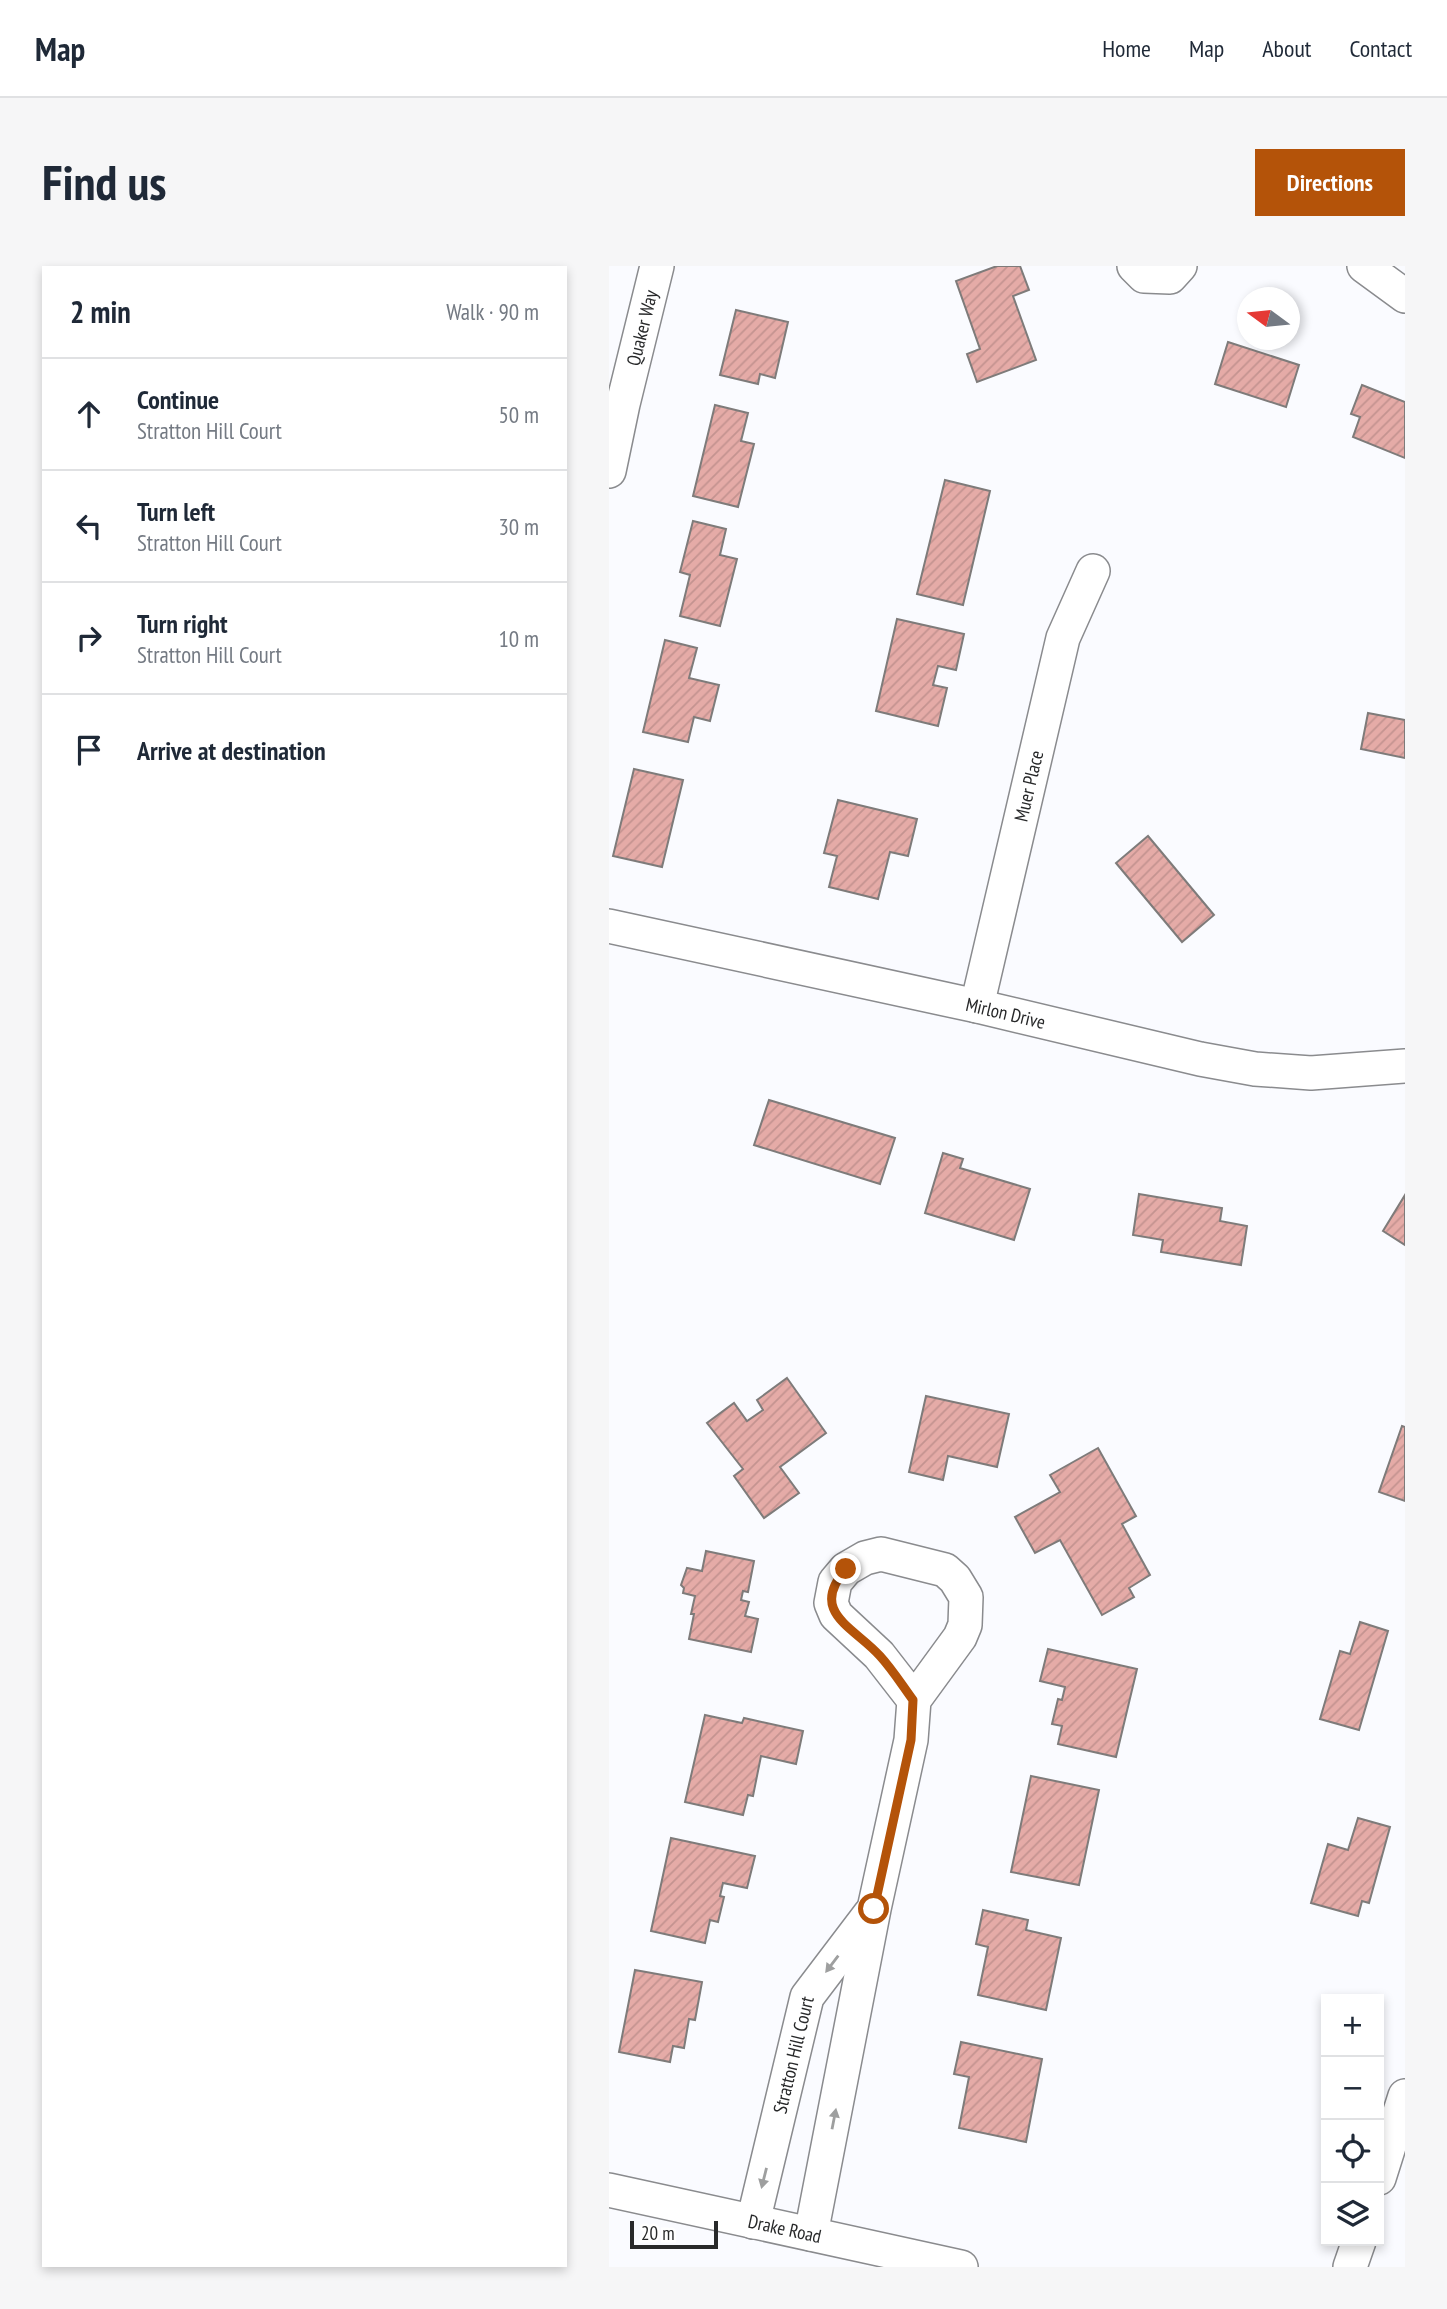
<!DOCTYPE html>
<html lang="en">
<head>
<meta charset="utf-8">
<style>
  :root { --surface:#fff; --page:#f6f6f7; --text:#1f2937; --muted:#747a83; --line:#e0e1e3; --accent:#b45309 }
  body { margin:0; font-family:"PT Sans Narrow",sans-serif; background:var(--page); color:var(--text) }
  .controls { position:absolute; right:21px; bottom:21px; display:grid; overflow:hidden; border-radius:0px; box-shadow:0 4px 10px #0003 }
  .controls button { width:63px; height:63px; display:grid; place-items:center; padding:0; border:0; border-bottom:2px solid var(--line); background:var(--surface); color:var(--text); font:35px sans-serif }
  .compass { position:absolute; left:628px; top:21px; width:63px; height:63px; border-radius:50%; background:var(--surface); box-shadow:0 4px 10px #0003; rotate:285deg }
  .scale { position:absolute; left:21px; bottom:18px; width:88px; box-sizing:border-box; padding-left:7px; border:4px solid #28292a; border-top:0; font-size:19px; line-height:24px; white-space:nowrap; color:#28292a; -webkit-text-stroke:5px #fff; paint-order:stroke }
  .stop { position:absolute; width:21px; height:21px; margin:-16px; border:5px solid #b45309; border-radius:50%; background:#fff }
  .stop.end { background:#b45309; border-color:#fff; box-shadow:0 2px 7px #0008 }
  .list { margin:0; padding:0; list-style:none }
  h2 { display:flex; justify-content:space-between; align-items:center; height:91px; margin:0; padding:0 28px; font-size:30px }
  h2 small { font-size:23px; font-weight:400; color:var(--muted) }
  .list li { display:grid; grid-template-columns:46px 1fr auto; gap:21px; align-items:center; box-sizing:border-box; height:112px; padding:0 28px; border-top:2px solid var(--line) }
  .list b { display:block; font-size:26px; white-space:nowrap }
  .list p { margin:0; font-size:23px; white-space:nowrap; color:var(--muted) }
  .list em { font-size:23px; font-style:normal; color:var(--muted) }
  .icon { flex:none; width:38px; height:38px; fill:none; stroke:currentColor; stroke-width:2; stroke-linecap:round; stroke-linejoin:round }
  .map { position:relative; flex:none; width:796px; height:2001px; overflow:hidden; border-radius:0px }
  header { display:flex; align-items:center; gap:42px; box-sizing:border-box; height:98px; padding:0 35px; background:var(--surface); border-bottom:2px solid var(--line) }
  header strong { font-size:33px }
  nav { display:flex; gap:38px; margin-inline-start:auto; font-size:24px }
  .intro { display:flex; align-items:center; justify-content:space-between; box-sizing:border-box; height:168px; padding:0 42px }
  h1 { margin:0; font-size:49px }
  .button { padding:18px 32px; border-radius:0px; background:var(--accent); color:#fff; font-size:24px; font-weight:700 }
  main { display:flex; gap:42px; padding:0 42px }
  aside { flex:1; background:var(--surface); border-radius:0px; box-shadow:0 4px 10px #0003 }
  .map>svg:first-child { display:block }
  .building { fill:url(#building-hatch); stroke:#7e7b7a; stroke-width:2 }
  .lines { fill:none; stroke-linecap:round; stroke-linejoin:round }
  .minor-casing { stroke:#8a8b8e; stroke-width:36 }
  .minor { stroke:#fff; stroke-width:33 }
  .oneway { fill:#9e9f9f }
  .route { stroke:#b45309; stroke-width:9 }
  .labels { text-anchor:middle; stroke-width:6; stroke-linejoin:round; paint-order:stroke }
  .street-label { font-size:19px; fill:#28292a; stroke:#fff }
</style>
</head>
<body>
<header>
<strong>Map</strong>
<nav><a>Home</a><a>Map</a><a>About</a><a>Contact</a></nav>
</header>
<div class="intro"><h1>Find us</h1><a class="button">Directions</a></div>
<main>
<aside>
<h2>2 min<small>Walk · 90 m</small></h2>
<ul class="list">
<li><svg class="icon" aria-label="ahead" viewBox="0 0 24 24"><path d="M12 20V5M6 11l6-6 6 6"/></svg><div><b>Continue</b><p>Stratton Hill Court</p></div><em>50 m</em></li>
<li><svg class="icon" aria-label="left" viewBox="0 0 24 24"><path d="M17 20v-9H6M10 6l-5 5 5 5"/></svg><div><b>Turn left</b><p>Stratton Hill Court</p></div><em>30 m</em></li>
<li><svg class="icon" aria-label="right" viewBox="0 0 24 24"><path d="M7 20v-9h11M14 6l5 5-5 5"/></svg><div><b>Turn right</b><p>Stratton Hill Court</p></div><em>10 m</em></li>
<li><svg class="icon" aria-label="arrive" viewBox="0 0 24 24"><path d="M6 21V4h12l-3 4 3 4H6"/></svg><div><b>Arrive at destination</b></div></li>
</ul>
</aside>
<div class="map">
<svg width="796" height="2001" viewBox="0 0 796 2001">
  <defs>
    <pattern id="building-hatch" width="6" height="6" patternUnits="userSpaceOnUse" patternTransform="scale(1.75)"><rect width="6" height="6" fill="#e5aba7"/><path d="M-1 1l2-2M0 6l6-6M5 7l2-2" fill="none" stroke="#c49390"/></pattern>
  </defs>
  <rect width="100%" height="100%" fill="#fafbff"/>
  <g class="building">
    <polygon points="388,0 411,0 420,24 404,30 427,94 368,116 358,88 371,83 347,15"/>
    <polygon points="127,44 179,56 166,112 151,108 149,118 111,109"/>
    <polygon points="619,76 690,99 677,141 606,118"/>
    <polygon points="753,119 796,136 796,192 744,171 751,151 742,148"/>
    <polygon points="106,139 139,147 132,175 145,178 129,241 84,230"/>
    <polygon points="336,214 381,225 354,339 308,328"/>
    <polygon points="84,255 117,263 111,289 128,293 111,360 71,350 81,309 71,306"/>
    <polygon points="288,353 355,368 347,404 329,400 324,419 338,422 329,460 267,445"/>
    <polygon points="56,374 88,382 80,412 110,419 101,455 85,451 79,476 34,466"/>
    <polygon points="759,447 796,454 796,492 752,483"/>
    <polygon points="25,503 74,514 53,601 4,590"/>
    <polygon points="229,534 308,553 299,590 281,586 269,633 220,621 228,590 215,587"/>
    <polygon points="539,570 605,649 573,676 507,597"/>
    <polygon points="160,834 286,872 271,918 145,879"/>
    <polygon points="334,887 354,893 351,902 421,923 405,974 316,947"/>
    <polygon points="530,928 613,942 611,955 638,960 632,999 552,986 554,974 524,969"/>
    <polygon points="796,929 796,979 774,965"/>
    <polygon points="178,1112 217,1167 171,1201 190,1227 155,1252 125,1210 134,1203 98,1157 125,1137 138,1155 154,1144 148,1134"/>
    <polygon points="317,1130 400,1148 388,1201 339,1190 334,1214 300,1206"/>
    <polygon points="793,1160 796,1161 796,1235 770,1226"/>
    <polygon points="489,1182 527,1250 513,1258 541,1309 520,1322 525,1331 493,1349 451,1274 426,1287 406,1251 451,1226 441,1209"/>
    <polygon points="97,1285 145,1295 139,1326 134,1325 132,1334 140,1336 136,1350 149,1353 142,1386 80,1373 85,1348 82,1348 86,1330 74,1327 75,1322 72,1319 78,1302 93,1305"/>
    <polygon points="751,1356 779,1365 750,1464 711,1453 731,1385 741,1388"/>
    <polygon points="439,1383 528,1403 507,1491 449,1478 453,1460 443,1458 449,1433 453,1434 456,1421 431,1415"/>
    <polygon points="96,1449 133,1457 135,1452 194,1465 187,1498 152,1490 144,1530 139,1529 134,1549 76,1536"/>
    <polygon points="422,1510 490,1524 470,1619 402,1606"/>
    <polygon points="749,1552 781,1561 760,1637 753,1635 749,1650 702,1637 719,1578 739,1584"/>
    <polygon points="62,1572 146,1590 138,1622 114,1617 111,1630 115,1631 109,1656 101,1654 96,1677 42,1665"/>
    <polygon points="374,1644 419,1654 417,1664 452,1672 437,1744 369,1729 379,1681 367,1678"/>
    <polygon points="26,1704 93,1716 86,1754 80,1753 75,1782 64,1780 61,1796 10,1786"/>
    <polygon points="352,1776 433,1793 417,1876 350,1862 360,1811 345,1808"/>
  </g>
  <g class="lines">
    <g class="minor-casing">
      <g id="minor">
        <polyline points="525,0 535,10 561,11 571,0"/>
        <polyline points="755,0 796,30"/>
        <path id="s1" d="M0,205l14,-67 34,-138"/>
        <path id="s2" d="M0,660l368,80 223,53 55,10 56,4 94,-7"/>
        <path id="s3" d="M368,740l86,-368 30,-67"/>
        <polyline points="770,1912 796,1830"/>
        <path id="s4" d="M0,1924l352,77"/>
        <path id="s5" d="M144,1956l54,-225 63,-83"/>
        <polyline points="202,1968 265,1643 302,1474 305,1434 351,1371 356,1359 357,1331 346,1313 336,1304 272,1288 256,1292 237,1303 226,1316 222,1337 227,1349 270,1389 305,1434"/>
        <polyline points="741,2001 750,1975"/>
      </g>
    </g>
    <use href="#minor" class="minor"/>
  </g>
  <defs><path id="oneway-solid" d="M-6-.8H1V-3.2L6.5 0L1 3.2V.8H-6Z" transform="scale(1.75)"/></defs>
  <g class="oneway">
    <use href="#oneway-solid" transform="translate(223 1698) rotate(127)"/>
    <use href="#oneway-solid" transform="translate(225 1853) rotate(-79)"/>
    <use href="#oneway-solid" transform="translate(155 1912) rotate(104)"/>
  </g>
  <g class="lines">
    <path class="route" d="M237,1303c-38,43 8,58 34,87 12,13 22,29 33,44l-2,40 -37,169"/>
  </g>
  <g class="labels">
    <g class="street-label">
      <text dy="7" stroke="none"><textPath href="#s1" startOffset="147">Quaker Way</textPath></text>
      <text dy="7" stroke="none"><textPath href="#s3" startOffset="226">Muer Place</textPath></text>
      <text dy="7" stroke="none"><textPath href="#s2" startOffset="406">Mirlon Drive</textPath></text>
      <text dy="7" stroke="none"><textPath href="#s5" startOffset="172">Stratton Hill Court</textPath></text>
      <text dy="7" stroke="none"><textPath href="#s4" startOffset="180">Drake Road</textPath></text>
    </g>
  </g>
</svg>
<div class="controls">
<button>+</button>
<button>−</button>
<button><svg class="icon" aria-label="locate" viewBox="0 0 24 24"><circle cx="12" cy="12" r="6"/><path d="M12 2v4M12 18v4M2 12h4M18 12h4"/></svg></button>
<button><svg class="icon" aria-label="layers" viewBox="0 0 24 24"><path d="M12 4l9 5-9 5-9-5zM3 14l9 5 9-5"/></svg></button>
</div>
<svg class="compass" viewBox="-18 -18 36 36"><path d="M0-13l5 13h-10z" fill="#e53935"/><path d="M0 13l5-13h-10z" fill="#747a83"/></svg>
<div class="scale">20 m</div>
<div class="stop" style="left:265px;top:1643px"></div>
<div class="stop end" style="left:237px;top:1303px"></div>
</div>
</main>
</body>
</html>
